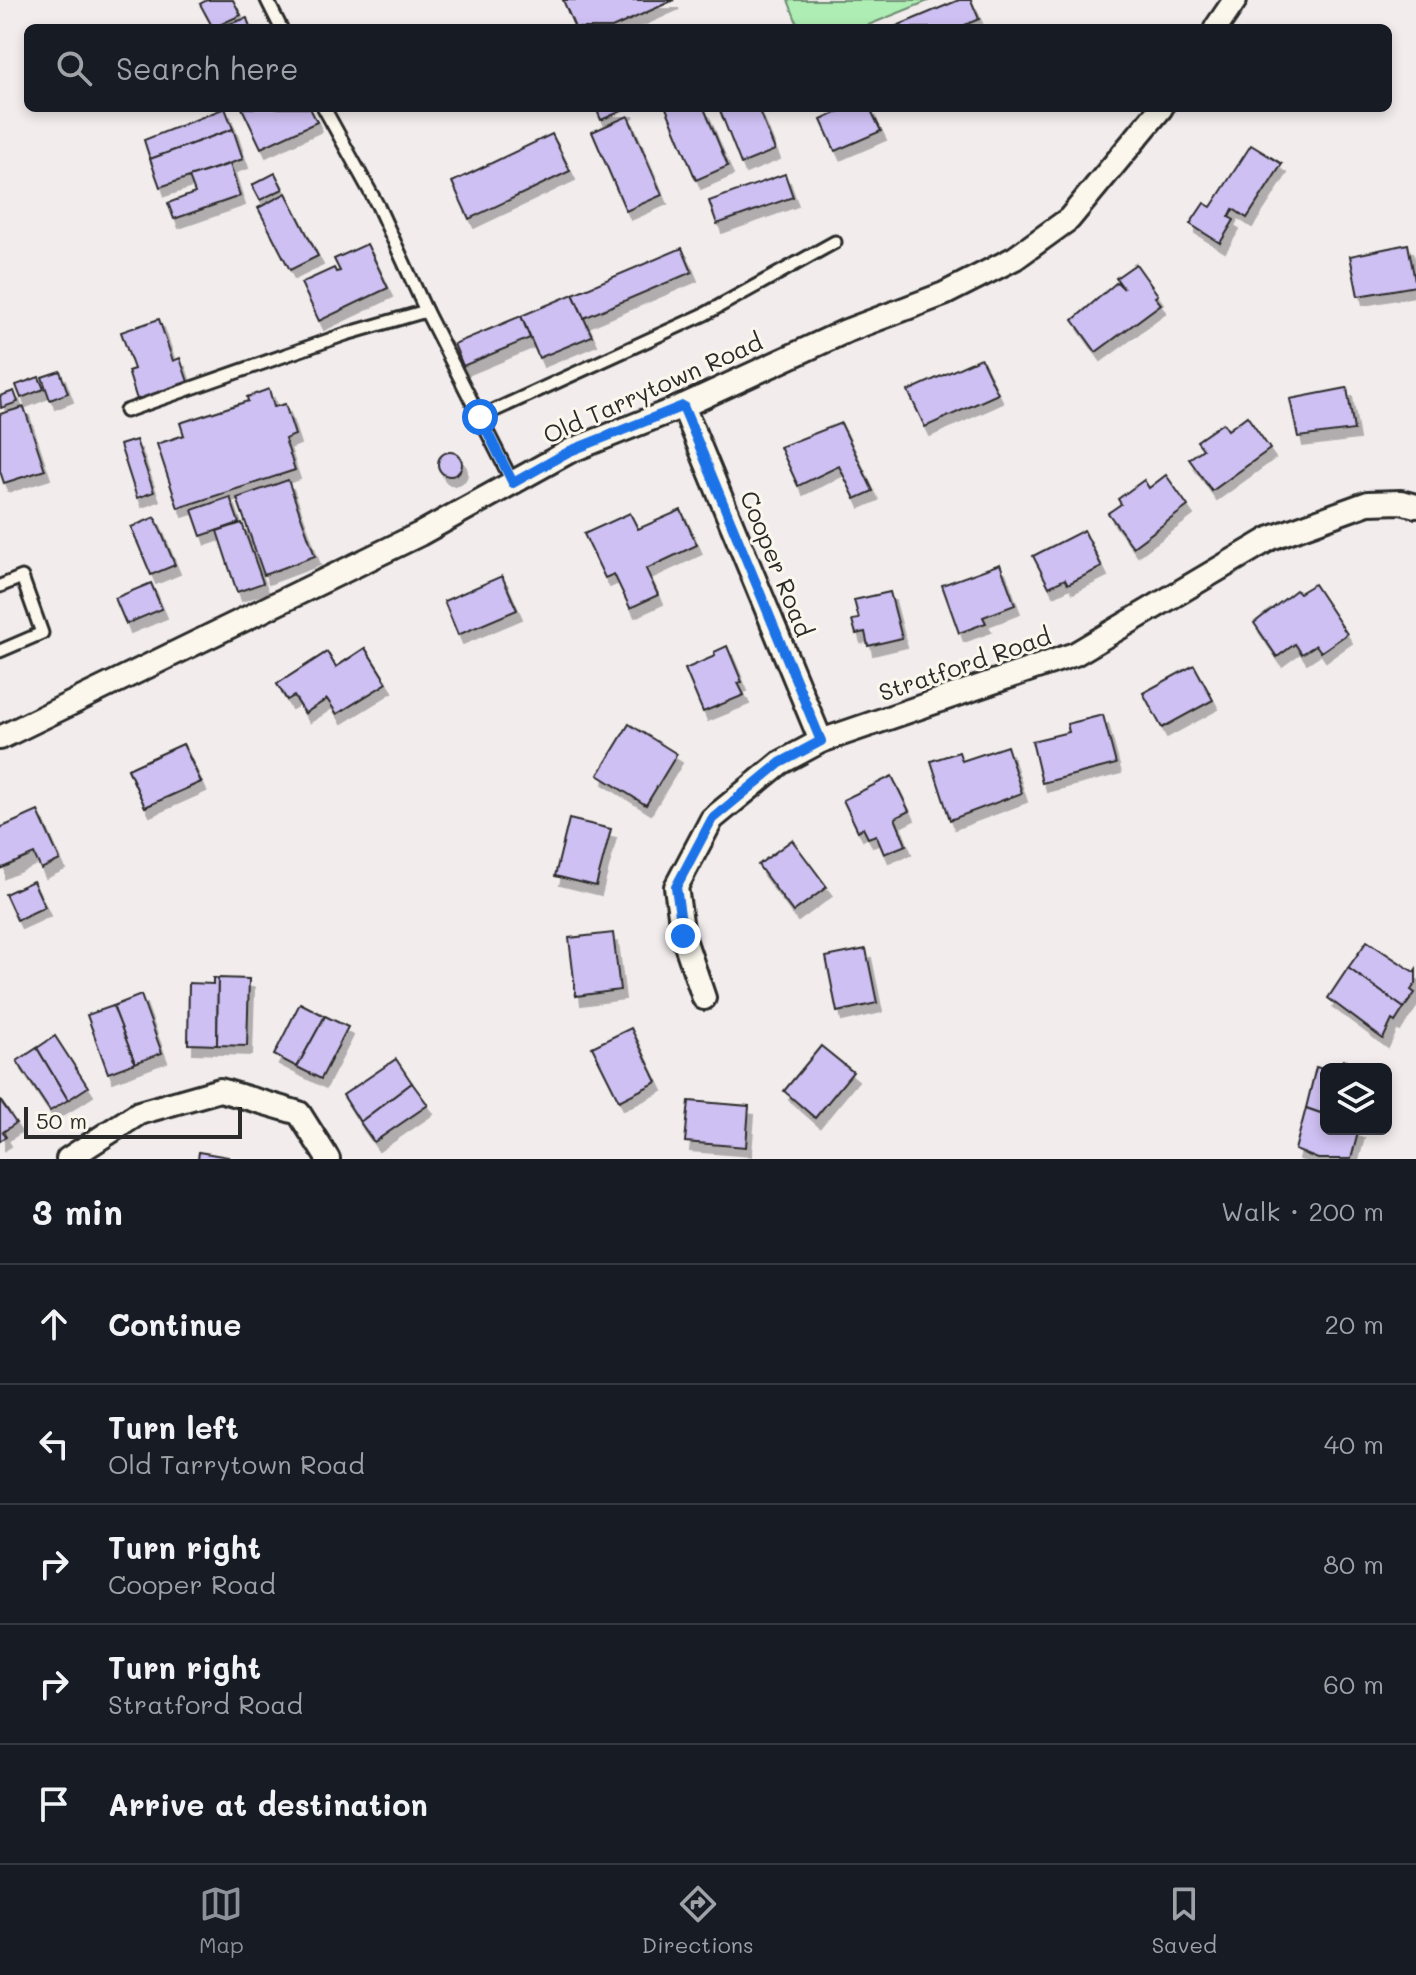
<!DOCTYPE html>
<html lang="en">
<head>
<meta charset="utf-8">
<style>
  :root { --surface:#171b24; --page:#242831; --text:#f1f3f6; --muted:#9ea1a6; --line:#363941; --accent:#8c9099 }
  body { margin:0; font-family:Mali,sans-serif; background:var(--page); color:var(--text) }
  .controls { position:absolute; right:24px; bottom:24px; display:grid; overflow:hidden; border-radius:12px; box-shadow:0 4px 12px #0003 }
  .controls button { width:72px; height:72px; display:grid; place-items:center; padding:0; border:0; border-bottom:2px solid var(--line); background:var(--surface); color:var(--text); font:40px sans-serif }
  .scale { position:absolute; left:24px; bottom:20px; width:218px; box-sizing:border-box; padding-left:8px; border:4px solid #2b2b2b; border-top:0; font-size:22px; line-height:28px; white-space:nowrap; color:#2b2b2b; -webkit-text-stroke:6px #fbf7ec; paint-order:stroke }
  .stop { position:absolute; width:24px; height:24px; margin:-18px; border:6px solid #1a73e8; border-radius:50%; background:#fff }
  .stop.end { background:#1a73e8; border-color:#fff; box-shadow:0 2px 8px #0008 }
  .list { margin:0; padding:0; list-style:none }
  h2 { display:flex; justify-content:space-between; align-items:center; height:104px; margin:0; padding:0 32px; font-size:34px }
  h2 small { font-size:26px; font-weight:400; color:var(--muted) }
  .list li { display:grid; grid-template-columns:52px 1fr auto; gap:24px; align-items:center; box-sizing:border-box; height:120px; padding:0 32px; border-top:2px solid var(--line) }
  .list b { display:block; font-size:30px; white-space:nowrap }
  .list p { margin:0; font-size:26px; white-space:nowrap; color:var(--muted) }
  .list em { font-size:26px; font-style:normal; color:var(--muted) }
  .icon { flex:none; width:44px; height:44px; fill:none; stroke:currentColor; stroke-width:2; stroke-linecap:round; stroke-linejoin:round }
  .map { position:relative; flex:none; width:1416px; height:1159px; overflow:hidden }
  .search { position:absolute; background:var(--surface); box-shadow:0 4px 12px #0003; left:24px; right:24px; top:24px; height:88px; display:flex; align-items:center; gap:20px; box-sizing:border-box; padding:0 28px; border-radius:12px; color:var(--muted); font-size:30px }
  .sheet { height:704px; background:var(--surface) }
  nav { display:flex; justify-content:space-around; align-items:center; box-sizing:border-box; height:112px; border-top:2px solid var(--line); background:var(--surface); font-size:22px; color:var(--muted) }
  nav a { display:grid; justify-items:center; gap:4px }
  nav .on { color:var(--accent) }
  .map>svg:first-child { display:block }
  .green { fill:#aeedb4; stroke:#6c8c70; stroke-width:2 }
  .building { fill:#cec0f2; stroke:#2b2b2b; stroke-width:2; filter:url(#shadow) }
  .lines { fill:none; stroke-linecap:round; stroke-linejoin:round }
  .service-casing { stroke:#2b2b2b; stroke-width:17 }
  .minor-casing { stroke:#2b2b2b; stroke-width:28 }
  .service { stroke:#fbf7ec; stroke-width:11 }
  .minor { stroke:#fbf7ec; stroke-width:22 }
  .route { stroke:#1a73e8; stroke-width:10 }
  .labels { text-anchor:middle; stroke-width:6; stroke-linejoin:round; paint-order:stroke }
  .street-label { font-size:24px; fill:#2b2b2b; stroke:#fbf7ec }
</style>
</head>
<body>
<div class="map">
<svg width="1416" height="1159" viewBox="0 0 1416 1159">
  <defs>
    <filter id="shadow"><feDropShadow dx="5" dy="9" stdDeviation="0" flood-color="#0004"/></filter>
  </defs>
  <rect width="100%" height="100%" fill="#f2eced"/>
  <filter id="ink" filterUnits="userSpaceOnUse"><feTurbulence type="fractalNoise" baseFrequency=".0125" numOctaves="2"/><feDisplacementMap in="SourceGraphic" scale="16" xChannelSelector="R" yChannelSelector="G"/><feConvolveMatrix kernelMatrix="1 2 1 2 8 2 1 2 1" color-interpolation-filters="sRGB"/></filter>
  <g filter="url(#ink)">
    <polygon class="green" points="788,0 928,0 928,1 861,28 799,28"/>
    <g class="building">
      <polygon points="207,0 233,0 241,15 213,28 200,4"/>
      <polygon points="563,0 674,0 612,28 575,28"/>
      <polygon points="959,0 971,0 979,19 958,28 892,28"/>
      <polygon points="247,18 250,28 221,28 220,27"/>
      <polygon points="225,108 233,129 150,159 144,140"/>
      <polygon points="242,108 310,108 317,122 261,148"/>
      <polygon points="596,108 629,108 601,120"/>
      <polygon points="666,108 704,108 728,166 696,180"/>
      <polygon points="719,108 758,108 775,150 741,164"/>
      <polygon points="847,108 870,108 881,131 835,151 821,120"/>
      <polygon points="628,116 662,195 626,211 592,132"/>
      <polygon points="233,129 243,159 160,187 150,159"/>
      <polygon points="552,134 570,171 469,219 452,182"/>
      <polygon points="1251,145 1282,164 1247,218 1233,209 1229,217 1234,220 1220,243 1190,224 1204,203 1211,207"/>
      <polygon points="230,164 240,196 174,219 168,203 195,193 189,177"/>
      <polygon points="275,173 283,189 260,200 252,185"/>
      <polygon points="785,174 793,197 717,224 709,201"/>
      <polygon points="286,193 318,256 290,270 258,208"/>
      <polygon points="367,244 388,288 319,321 301,283 334,268 336,272 340,271 334,259"/>
      <polygon points="1408,244 1416,286 1358,296 1350,256"/>
      <polygon points="682,248 692,272 584,318 573,294"/>
      <polygon points="1136,264 1158,295 1155,297 1161,304 1096,352 1073,320 1117,282 1124,289 1116,278"/>
      <polygon points="573,294 592,336 539,358 521,316"/>
      <polygon points="521,316 530,338 463,366 454,344"/>
      <polygon points="159,319 173,361 180,358 189,385 138,403 128,371 134,369 121,332"/>
      <polygon points="981,358 998,394 925,427 908,391"/>
      <polygon points="60,371 68,393 50,400 42,377"/>
      <polygon points="39,377 44,389 21,398 16,385"/>
      <polygon points="1347,388 1354,430 1298,437 1290,399"/>
      <polygon points="269,389 274,407 285,404 295,435 285,439 295,470 178,508 157,444 184,435 180,423 248,401 247,397"/>
      <polygon points="14,391 18,402 1,408 0,396"/>
      <polygon points="24,407 45,470 4,483 0,471 0,414"/>
      <polygon points="1247,416 1270,449 1212,491 1189,459 1203,449 1197,441 1223,423 1228,430"/>
      <polygon points="841,423 873,491 855,499 839,466 798,486 780,447"/>
      <polygon points="136,440 154,492 137,498 120,445"/>
      <circle cx="450" cy="464" r="12"/>
      <polygon points="1166,475 1188,506 1133,547 1108,513 1121,504 1118,499 1144,480 1149,488"/>
      <polygon points="288,480 315,556 264,575 237,498"/>
      <polygon points="230,497 239,523 201,536 192,510"/>
      <polygon points="681,510 697,545 646,569 658,595 630,608 614,574 605,578 584,534 630,513 638,529"/>
      <polygon points="155,517 175,565 151,575 131,527"/>
      <polygon points="242,523 263,583 237,592 217,531"/>
      <polygon points="1084,530 1102,567 1068,584 1065,579 1049,587 1033,556"/>
      <polygon points="1000,564 1015,605 983,617 986,623 959,633 942,585"/>
      <polygon points="502,576 517,610 458,635 444,601"/>
      <polygon points="151,583 162,609 126,624 115,598"/>
      <polygon points="1314,584 1347,634 1321,652 1316,645 1302,654 1295,644 1277,657 1254,623 1296,590 1299,593"/>
      <polygon points="890,592 902,638 868,646 865,632 856,634 852,620 859,619 854,600"/>
      <polygon points="727,646 742,682 738,683 744,695 703,712 685,669 715,656 714,652"/>
      <polygon points="365,648 387,683 337,714 327,699 305,713 294,696 287,700 277,684 327,652 336,667"/>
      <polygon points="365,648 387,683 337,714 327,699 305,713 294,696 287,700 277,684 327,652 336,667"/>
      <polygon points="1194,665 1213,700 1162,728 1143,693"/>
      <polygon points="1103,715 1116,764 1042,783 1032,741 1069,732 1067,724"/>
      <polygon points="629,724 677,754 646,805 598,775"/>
      <polygon points="183,744 201,782 145,807 128,769"/>
      <polygon points="183,744 201,782 145,807 128,769"/>
      <polygon points="1007,746 1022,793 950,820 931,761 959,752 962,761"/>
      <polygon points="892,776 909,811 895,818 906,845 884,854 876,835 868,838 863,828 858,831 843,800"/>
      <polygon points="38,811 60,860 41,869 34,854 0,869 0,828"/>
      <polygon points="569,819 611,829 596,886 555,876"/>
      <polygon points="792,840 827,887 793,912 758,865"/>
      <polygon points="33,881 45,907 17,920 5,894"/>
      <polygon points="613,933 620,990 576,996 569,938"/>
      <polygon points="1367,941 1414,972 1416,969 1416,983 1411,990 1415,993 1404,1008 1348,968"/>
      <polygon points="866,949 877,1003 837,1012 826,957"/>
      <polygon points="1348,968 1404,1008 1395,1022 1392,1020 1383,1039 1328,998"/>
      <polygon points="213,978 218,978 217,1045 188,1044 189,983 213,984"/>
      <polygon points="218,978 249,979 247,1046 217,1045"/>
      <polygon points="141,995 162,1053 135,1063 113,1006"/>
      <polygon points="300,1003 325,1016 297,1067 274,1055"/>
      <polygon points="113,1006 135,1063 108,1073 87,1015"/>
      <polygon points="325,1016 348,1027 321,1079 297,1067"/>
      <polygon points="631,1028 657,1082 619,1101 592,1047"/>
      <polygon points="55,1036 88,1087 68,1100 37,1048"/>
      <polygon points="821,1046 853,1072 815,1118 784,1091"/>
      <polygon points="37,1048 68,1100 50,1111 17,1061"/>
      <polygon points="396,1059 412,1083 360,1122 343,1095"/>
      <polygon points="1343,1060 1372,1067 1372,1069 1341,1069"/>
      <polygon points="1316,1067 1326,1070 1326,1115 1306,1108"/>
      <polygon points="412,1083 428,1105 374,1142 360,1122"/>
      <polygon points="0,1100 16,1123 3,1132 6,1137 0,1141"/>
      <polygon points="689,1101 749,1106 746,1147 685,1142"/>
      <polygon points="1306,1108 1326,1115 1326,1129 1359,1129 1351,1159 1318,1159 1295,1150"/>
      <polygon points="199,1152 228,1157 227,1159 198,1159"/>
    </g>
    <g class="lines">
      <g class="service-casing">
        <g id="service">
          <polyline points="267,0 281,28"/>
          <polyline points="324,108 378,206 426,311"/>
          <polyline points="126,411 346,334 426,311 513,483"/>
          <polyline points="480,417 705,314 835,242"/>
          <polyline points="0,586 22,577 42,633 0,651"/>
        </g>
      </g>
      <g class="minor-casing">
        <g id="minor">
          <polyline points="1216,28 1235,0"/>
          <polyline points="683,406 821,741"/>
          <polyline points="0,738 420,534 570,451 683,406 846,331 944,294 1015,258 1069,219 1161,108"/>
          <polyline points="704,998 683,936 676,887 712,819 780,763 821,741 1075,654 1271,538 1368,503 1401,502 1416,506"/>
          <polyline points="68,1159 139,1113 220,1090 299,1113 328,1159"/>
        </g>
      </g>
      <use href="#service" class="service"/>
      <use href="#minor" class="minor"/>
    </g>
  </g>
  <g class="lines" filter="url(#ink)">
    <polyline class="route" points="480,417 513,483 570,451 683,406 821,741 780,763 712,819 676,887 683,936"/>
  </g>
  <g class="labels">
    <g class="street-label">
      <text transform="translate(653 389) rotate(-24)" y="8">Old Tarrytown Road</text>
      <text transform="translate(776 564) rotate(68)" y="8">Cooper Road</text>
      <text transform="translate(965 665) rotate(-19)" y="8">Stratford Road</text>
    </g>
  </g>
</svg>
<div class="controls">
<button><svg class="icon" aria-label="layers" viewBox="0 0 24 24"><path d="M12 4l9 5-9 5-9-5zM3 14l9 5 9-5"/></svg></button>
</div>
<div class="scale">50 m</div>
<div class="stop" style="left:480px;top:417px"></div>
<div class="stop end" style="left:683px;top:936px"></div>
<div class="search"><svg class="icon" aria-label="search" viewBox="0 0 24 24"><circle cx="10" cy="10" r="6"/><path d="M15 15l6 6"/></svg>Search here</div>
</div>
<section class="sheet">
<h2>3 min<small>Walk · 200 m</small></h2>
<ul class="list">
<li><svg class="icon" aria-label="ahead" viewBox="0 0 24 24"><path d="M12 20V5M6 11l6-6 6 6"/></svg><div><b>Continue</b></div><em>20 m</em></li>
<li><svg class="icon" aria-label="left" viewBox="0 0 24 24"><path d="M17 20v-9H6M10 6l-5 5 5 5"/></svg><div><b>Turn left</b><p>Old Tarrytown Road</p></div><em>40 m</em></li>
<li><svg class="icon" aria-label="right" viewBox="0 0 24 24"><path d="M7 20v-9h11M14 6l5 5-5 5"/></svg><div><b>Turn right</b><p>Cooper Road</p></div><em>80 m</em></li>
<li><svg class="icon" aria-label="right" viewBox="0 0 24 24"><path d="M7 20v-9h11M14 6l5 5-5 5"/></svg><div><b>Turn right</b><p>Stratford Road</p></div><em>60 m</em></li>
<li><svg class="icon" aria-label="arrive" viewBox="0 0 24 24"><path d="M6 21V4h12l-3 4 3 4H6"/></svg><div><b>Arrive at destination</b></div></li>
</ul>
</section>
<nav>
<a class="on"><svg class="icon" aria-label="map" viewBox="0 0 24 24"><path d="M3 6l6-2 6 2 6-2v14l-6 2-6-2-6 2zM9 4v14M15 6v14"/></svg>Map</a>
<a><svg class="icon" aria-label="directions" viewBox="0 0 24 24"><path d="M12 3l9 9-9 9-9-9zM9 14v-3h6M13 9l2 2-2 2"/></svg>Directions</a>
<a><svg class="icon" aria-label="saved" viewBox="0 0 24 24"><path d="M7 4h10v16l-5-4-5 4z"/></svg>Saved</a>
</nav>
</body>
</html>
